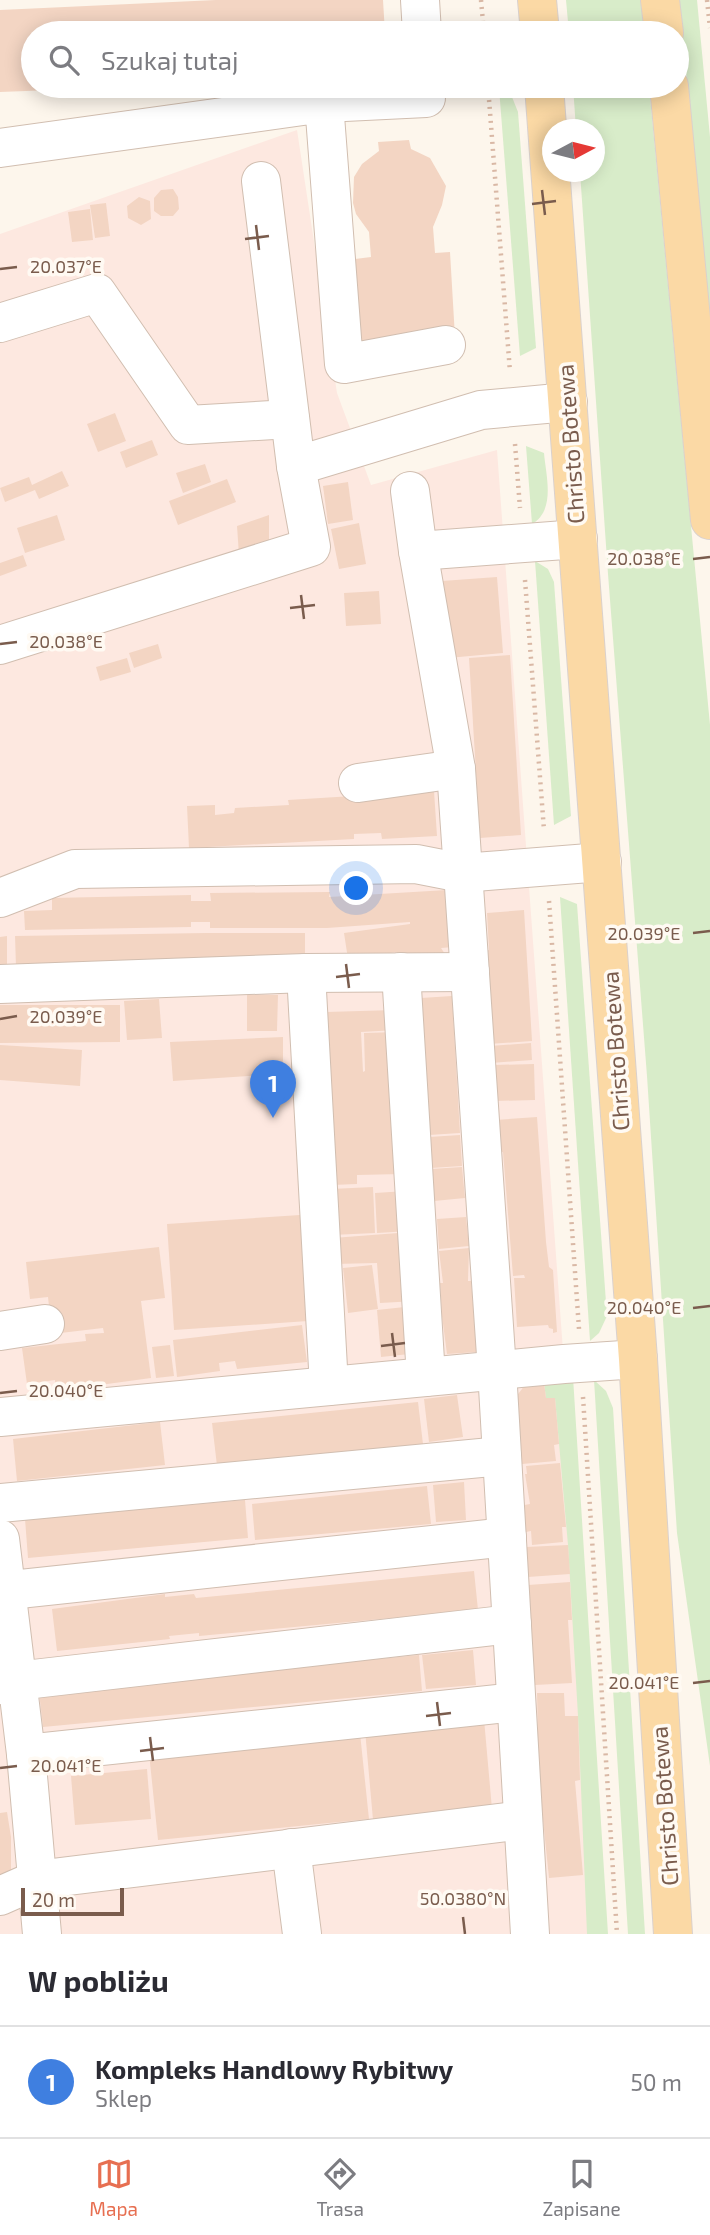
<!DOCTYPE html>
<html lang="pl">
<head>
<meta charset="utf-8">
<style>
  :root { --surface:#fff; --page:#f7f7f7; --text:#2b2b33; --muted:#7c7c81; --line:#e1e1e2; --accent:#e76f51 }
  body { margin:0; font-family:"Exo 2",sans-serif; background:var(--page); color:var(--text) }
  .compass { position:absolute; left:542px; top:119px; width:63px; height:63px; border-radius:50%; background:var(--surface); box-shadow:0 4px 18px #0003; rotate:83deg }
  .scale { position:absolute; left:21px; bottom:18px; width:103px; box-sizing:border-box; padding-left:7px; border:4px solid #7a5c4d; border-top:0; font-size:19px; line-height:24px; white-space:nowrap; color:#7a5c4d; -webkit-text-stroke:5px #fffaf3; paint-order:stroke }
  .you { position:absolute; left:357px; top:889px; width:24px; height:24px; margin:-18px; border:5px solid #fff; border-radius:50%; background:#1a73e8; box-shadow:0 0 0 10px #1a73e833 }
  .badge { display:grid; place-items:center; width:46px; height:46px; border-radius:50%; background:var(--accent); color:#fff; font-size:23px; font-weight:700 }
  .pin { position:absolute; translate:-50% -58px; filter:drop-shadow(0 2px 4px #0008) }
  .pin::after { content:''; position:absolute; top:37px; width:24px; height:21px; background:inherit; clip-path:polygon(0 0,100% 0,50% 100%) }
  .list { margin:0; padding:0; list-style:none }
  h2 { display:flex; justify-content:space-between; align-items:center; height:91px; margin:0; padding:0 28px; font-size:30px }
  h2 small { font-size:23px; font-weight:400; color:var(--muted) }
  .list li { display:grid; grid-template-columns:46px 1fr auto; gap:21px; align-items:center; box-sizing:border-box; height:112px; padding:0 28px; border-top:2px solid var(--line) }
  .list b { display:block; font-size:26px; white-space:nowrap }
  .list p { margin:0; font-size:23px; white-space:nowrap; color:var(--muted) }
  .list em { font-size:23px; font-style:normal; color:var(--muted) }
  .icon { flex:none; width:38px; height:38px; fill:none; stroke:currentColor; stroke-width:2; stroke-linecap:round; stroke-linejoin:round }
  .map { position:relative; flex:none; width:710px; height:1934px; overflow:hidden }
  .search { position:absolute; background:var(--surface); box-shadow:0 4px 18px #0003; left:21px; right:21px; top:21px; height:77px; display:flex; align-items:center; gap:18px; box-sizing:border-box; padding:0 24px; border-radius:38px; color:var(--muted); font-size:26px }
  .sheet { height:203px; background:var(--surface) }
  nav { display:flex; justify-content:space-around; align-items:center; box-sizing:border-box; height:98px; border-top:2px solid var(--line); background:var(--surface); font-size:19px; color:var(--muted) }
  nav a { display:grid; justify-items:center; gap:4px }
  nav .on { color:var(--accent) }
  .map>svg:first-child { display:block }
  .commercial { fill:#fde8e0 }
  .green { fill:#d8ecc9 }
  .building { fill:#f3d5c3 }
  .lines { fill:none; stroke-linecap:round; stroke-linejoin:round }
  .minor-casing { stroke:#d1beb0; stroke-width:40 }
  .major-casing { stroke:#dad1cd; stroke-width:40 }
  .path { stroke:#d9b8a5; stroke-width:4.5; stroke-dasharray:2 5; stroke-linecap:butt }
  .minor { stroke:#fff; stroke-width:38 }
  .major { stroke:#fbd9a5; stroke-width:38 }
  .ticks { fill:none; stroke:#7a5c4d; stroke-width:2.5 }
  .labels { text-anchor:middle; stroke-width:7; stroke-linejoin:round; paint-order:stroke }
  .street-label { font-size:23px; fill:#7a5c4d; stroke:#fffaf3 }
  .ticks-label { font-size:18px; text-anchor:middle; fill:#7a5c4d; stroke:#fffaf3; stroke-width:7; stroke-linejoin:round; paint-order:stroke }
</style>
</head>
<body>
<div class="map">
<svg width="710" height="1934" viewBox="0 0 710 1934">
  <rect width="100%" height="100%" fill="#fdf6ec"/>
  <polygon class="commercial" points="297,130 337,393 371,485 497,450 565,1378 590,1934 0,1934 0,234"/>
  <g class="green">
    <polygon points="566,0 641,0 644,33 569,33"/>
    <polygon points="679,0 697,0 710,137 710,318"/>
    <polygon points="573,86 649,86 710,725 710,1766 677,1533 647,1076 608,574 580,172 594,172 594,130 576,129"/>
    <polygon points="499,88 512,97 518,112 536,348 520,356"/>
    <path d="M526,446l18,7c2,23 12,57 -12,71z"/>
    <polygon points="535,561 548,569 554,582 571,816 554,825"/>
    <polygon points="560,897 577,904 607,1316 599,1333 590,1341"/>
    <polygon points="573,1377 608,1934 587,1934 578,1716 568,1545 555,1398 546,1398 544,1383"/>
    <polygon points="594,1380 606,1391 613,1408 645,1934 628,1934"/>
  </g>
  <g class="building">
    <polygon points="216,0 383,0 385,33 33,33 33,86 104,86 104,88 0,92 0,10"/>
    <polygon points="409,140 411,149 430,158 446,186 442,205 433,227 435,253 450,252 455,337 361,343 355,259 371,257 369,232 356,214 353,203 354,177 362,164 379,151 378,142"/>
    <polygon points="173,189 178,197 179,209 173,216 161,216 154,211 154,198 161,190"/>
    <polygon points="139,197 150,201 151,219 141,225 128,218 127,206"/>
    <polygon points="106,203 110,236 95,238 90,205"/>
    <polygon points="90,209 93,240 72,242 68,212"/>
    <polygon points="115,413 126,441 98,452 87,424"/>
    <polygon points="152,440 158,455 126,468 120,452"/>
    <polygon points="205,464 211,482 183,493 176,473"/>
    <polygon points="62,471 69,486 39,499 35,490 5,502 0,488 29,477 32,485"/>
    <polygon points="227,479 236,502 178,525 169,501"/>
    <polygon points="348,482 353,520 328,524 323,486"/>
    <polygon points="57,515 65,540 25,553 17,528"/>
    <polygon points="269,515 269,544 239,555 237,526"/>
    <polygon points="359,523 366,564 339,569 331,529"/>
    <polygon points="23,555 27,566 0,576 0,563"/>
    <polygon points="497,577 503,653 448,658 442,581"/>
    <polygon points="379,591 381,624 346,626 344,593"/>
    <polygon points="158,644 162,658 134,668 129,653"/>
    <polygon points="510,655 521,835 480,838 469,658"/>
    <polygon points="127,658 131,672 100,681 96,667"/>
    <polygon points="434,791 437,836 382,839 381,833 354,834 354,839 189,848 187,806 215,805 215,815 234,813 235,808 289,805 288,800"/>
    <polygon points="447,890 453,947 441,948 445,954 398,960 397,952 348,959 344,933 410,924 410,922 327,928 210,928 210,922 191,922 191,927 25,930 24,911 52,910 52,898 191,895 191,901 211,901 210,893 330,892 329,897"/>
    <polygon points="524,910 532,1041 489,1044 483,951 489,950 487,913"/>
    <polygon points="206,933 305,933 305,962 16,967 15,936"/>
    <polygon points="7,936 7,965 0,965 0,937"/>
    <polygon points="247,995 278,995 277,1031 247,1031"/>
    <polygon points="452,996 460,1133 429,1135 421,998"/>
    <polygon points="159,999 162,1038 127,1040 124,1001"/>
    <polygon points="0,1005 120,1005 120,1042 0,1043"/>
    <polygon points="395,1010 396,1030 361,1032 363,1072 365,1071 364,1033 399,1032 402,1174 357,1175 357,1184 332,1185 326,1012"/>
    <polygon points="283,1037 283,1062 262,1075 173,1081 170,1042"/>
    <polygon points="531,1043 532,1060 491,1063 490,1046"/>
    <polygon points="0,1045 82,1050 80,1086 0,1080"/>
    <polygon points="534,1064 535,1100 494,1101 493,1065"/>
    <polygon points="537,1117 546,1242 549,1267 553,1270 557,1332 553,1333 553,1329 549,1328 548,1325 517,1327 514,1278 525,1278 524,1275 513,1276 503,1152 498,1153 495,1120"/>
    <polygon points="460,1135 462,1166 431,1168 429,1137"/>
    <polygon points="462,1167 465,1198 434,1201 431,1169"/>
    <polygon points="373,1187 375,1233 332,1235 331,1189"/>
    <polygon points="406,1191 409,1231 377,1233 375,1193"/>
    <polygon points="300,1215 308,1321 174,1330 167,1224"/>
    <polygon points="466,1217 469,1246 439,1249 437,1219"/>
    <polygon points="411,1232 416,1301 380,1303 377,1263 334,1264 333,1238"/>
    <polygon points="159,1247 165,1298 141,1301 151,1378 56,1391 55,1380 27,1384 22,1348 86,1341 85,1334 104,1333 103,1328 52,1334 48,1297 30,1299 26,1262"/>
    <polygon points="469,1248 468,1281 471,1281 477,1352 447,1354 442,1316 440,1283 443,1283 439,1251"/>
    <polygon points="372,1265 378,1309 348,1313 343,1268"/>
    <polygon points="414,1306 419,1353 381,1357 377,1310"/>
    <polygon points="302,1325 307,1362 237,1369 235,1361 219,1363 220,1371 177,1377 173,1340"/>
    <polygon points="170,1345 174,1376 156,1378 152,1347"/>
    <polygon points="544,1383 546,1398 555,1398 559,1444 554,1445 556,1461 522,1464 512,1402 525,1385"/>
    <polygon points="457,1395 463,1437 429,1442 424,1399"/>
    <polygon points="418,1402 423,1444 217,1466 212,1423"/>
    <polygon points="160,1422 165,1465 17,1481 13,1439"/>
    <polygon points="560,1463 566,1527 562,1527 563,1542 532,1545 531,1531 521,1533 519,1506 530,1504 525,1474 527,1474 526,1466"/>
    <polygon points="464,1482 466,1520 436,1522 433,1485"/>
    <polygon points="427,1486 431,1524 255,1540 252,1504"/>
    <polygon points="245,1500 248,1538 28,1558 25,1519"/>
    <polygon points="568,1545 570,1574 528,1577 526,1547"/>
    <polygon points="474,1571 478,1610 199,1636 199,1633 169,1636 170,1639 57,1651 52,1609 165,1594 165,1597 194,1594 196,1598"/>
    <polygon points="570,1582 572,1620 568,1620 572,1683 535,1685 528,1585"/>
    <polygon points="473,1650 476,1685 426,1689 422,1655"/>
    <polygon points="419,1655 422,1691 43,1727 39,1692"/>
    <polygon points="537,1693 564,1693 565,1716 578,1716 580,1780 575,1781 583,1875 549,1878 539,1781"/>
    <polygon points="484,1719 492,1809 373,1820 365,1730"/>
    <polygon points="360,1733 369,1819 158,1840 149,1753"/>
    <polygon points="147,1769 151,1819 75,1825 71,1776"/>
    <polygon points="7,1812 11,1837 11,1883 0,1881 0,1813"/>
  </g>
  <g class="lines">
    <g class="minor-casing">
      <g id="minor">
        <polyline points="420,0 422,33"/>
        <polyline points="324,103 426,98 425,86"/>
        <polyline points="0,148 324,103 344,364 446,345"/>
        <polyline points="261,181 296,466 481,410 568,402"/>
        <polyline points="0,323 97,293 188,425 290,419"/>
        <polyline points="410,491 418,551 456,769 497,1370 530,1934"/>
        <polyline points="418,551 578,539"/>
        <polyline points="0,645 311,547 296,466"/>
        <polyline points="358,783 456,769"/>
        <polyline points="0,898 75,869 416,864 462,873 602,862"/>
        <polyline points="401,972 426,1377"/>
        <polyline points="306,973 329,1386"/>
        <polyline points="0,984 306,973 470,972"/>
        <polyline points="0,1331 45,1324"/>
        <polyline points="0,1417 564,1364 638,1359"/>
        <polyline points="0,1503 502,1456"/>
        <polyline points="0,1539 26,1754 42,1934"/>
        <polyline points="0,1591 507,1537"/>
        <polyline points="0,1685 16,1681 512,1624"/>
        <polyline points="26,1754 516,1702"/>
        <polyline points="291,1848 302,1934"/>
        <polyline points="0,1896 36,1880 523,1820"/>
      </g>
    </g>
    <g class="major-casing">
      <g id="major">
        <polyline points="537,0 540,33"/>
        <polyline points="660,0 664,33"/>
        <polyline points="544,86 638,1359 673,1934"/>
        <polyline points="669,86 710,520"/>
      </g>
    </g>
    <g class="path">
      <polyline points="481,0 484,33"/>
      <polyline points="707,0 710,28"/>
      <polyline points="488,86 510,372"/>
      <polyline points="515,444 520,508"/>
      <polyline points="525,580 544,830"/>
      <polyline points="549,901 579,1329"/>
      <polyline points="583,1397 617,1934"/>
    </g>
    <use href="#minor" class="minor"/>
    <use href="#major" class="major"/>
  </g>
  <path class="ticks" d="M542,190l3,25M532,204l24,-3M256,225l3,25M245,239l24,-3M0,269l17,-2M693,559l17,-2M301,595l3,24M290,608l25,-3M0,644l17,-2M693,933l17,-2M346,964l3,24M336,977l24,-3M0,1019l17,-3M693,1308l17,-2M392,1333l3,24M381,1346l24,-3M0,1393l17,-2M693,1683l17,-2M437,1702l3,24M426,1716l25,-3M150,1737l3,24M140,1751l24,-3M0,1768l17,-2M463,1917l2,17"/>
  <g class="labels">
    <g class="street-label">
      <text transform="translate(571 444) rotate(-94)" y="8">Christo Botewa</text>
      <text transform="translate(616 1051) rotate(-94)" y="8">Christo Botewa</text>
      <text transform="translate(665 1806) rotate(-94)" y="8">Christo Botewa</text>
    </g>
  </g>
  <g class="ticks-label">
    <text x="66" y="273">20.037°E</text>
    <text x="644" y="565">20.038°E</text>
    <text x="66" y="648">20.038°E</text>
    <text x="644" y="940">20.039°E</text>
    <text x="66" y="1023">20.039°E</text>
    <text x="644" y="1314">20.040°E</text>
    <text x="66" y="1397">20.040°E</text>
    <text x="644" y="1689">20.041°E</text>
    <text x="66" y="1772">20.041°E</text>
    <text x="463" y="1905">50.0380°N</text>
  </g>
</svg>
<svg class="compass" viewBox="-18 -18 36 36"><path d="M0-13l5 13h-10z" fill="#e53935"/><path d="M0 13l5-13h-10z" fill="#7c7c81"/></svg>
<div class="scale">20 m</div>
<div class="you"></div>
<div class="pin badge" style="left:273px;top:1118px;background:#3f7fe0">1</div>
<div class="search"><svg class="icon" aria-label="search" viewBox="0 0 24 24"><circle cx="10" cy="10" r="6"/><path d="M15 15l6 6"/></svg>Szukaj tutaj</div>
</div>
<section class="sheet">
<h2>W pobliżu<small></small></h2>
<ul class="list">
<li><span class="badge" style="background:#3f7fe0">1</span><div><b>Kompleks Handlowy Rybitwy</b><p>Sklep</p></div><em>50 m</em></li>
</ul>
</section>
<nav>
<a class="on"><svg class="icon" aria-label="map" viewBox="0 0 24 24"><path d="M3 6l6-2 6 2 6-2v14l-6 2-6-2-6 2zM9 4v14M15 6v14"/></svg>Mapa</a>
<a><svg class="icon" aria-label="directions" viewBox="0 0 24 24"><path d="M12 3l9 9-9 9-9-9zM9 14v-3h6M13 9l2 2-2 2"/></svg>Trasa</a>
<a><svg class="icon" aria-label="saved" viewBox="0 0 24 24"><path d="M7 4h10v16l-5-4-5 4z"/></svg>Zapisane</a>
</nav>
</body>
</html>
